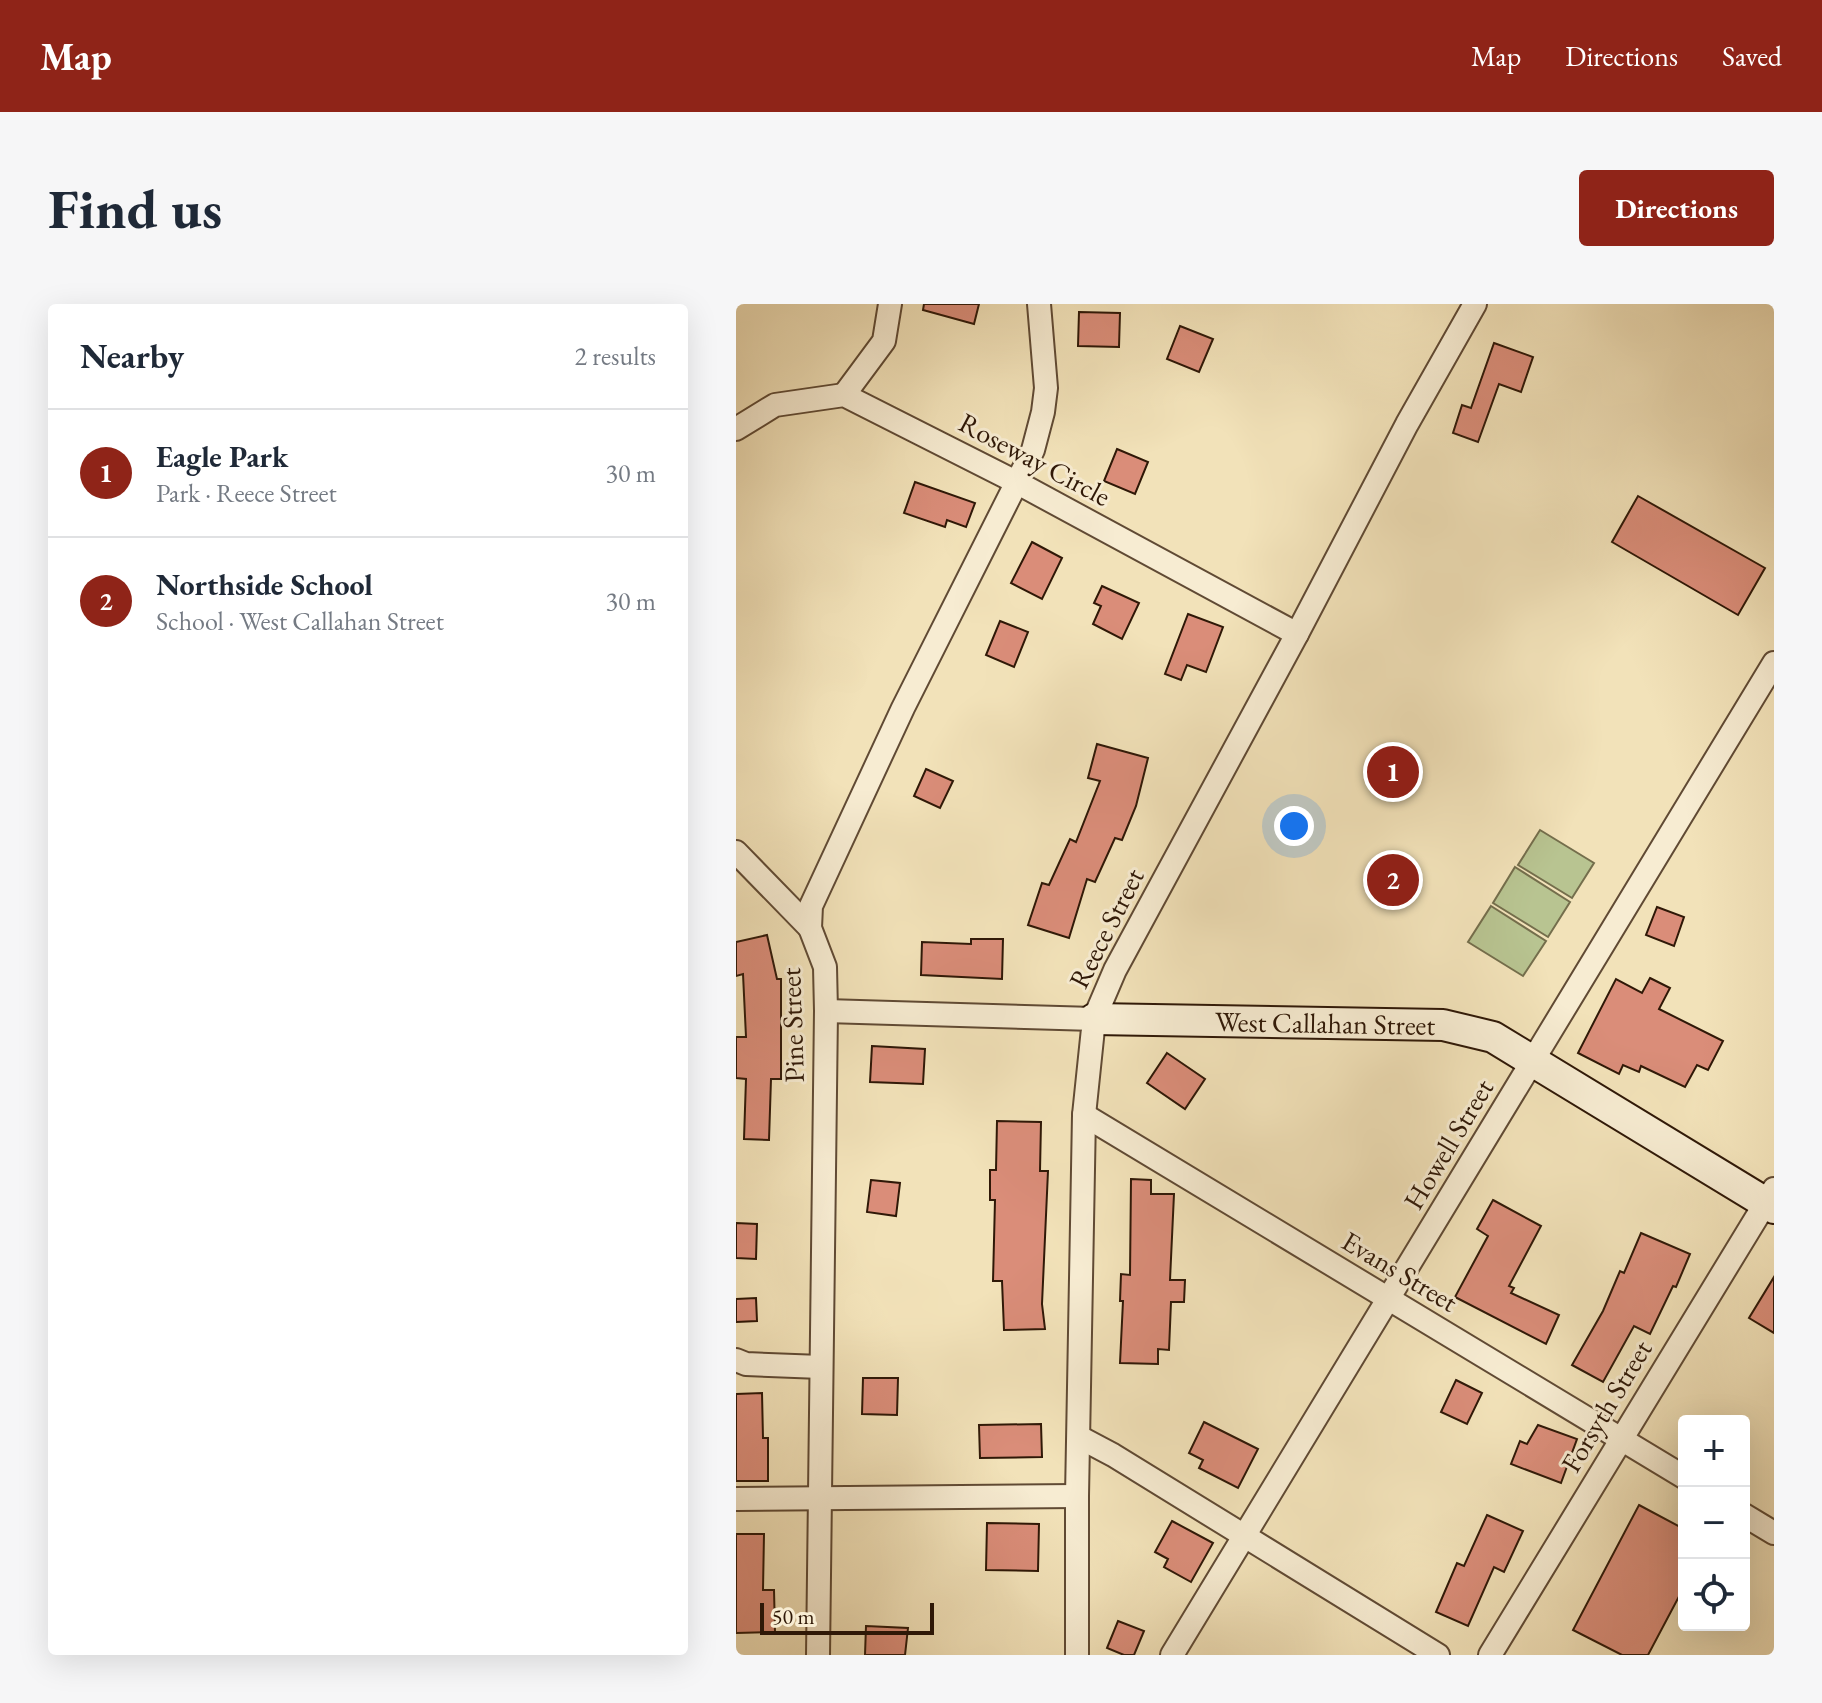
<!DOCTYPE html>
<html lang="en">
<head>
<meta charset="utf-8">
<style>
  :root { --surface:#fff; --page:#f6f6f7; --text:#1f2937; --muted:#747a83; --line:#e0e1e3; --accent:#8f2418 }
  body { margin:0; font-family:"EB Garamond",serif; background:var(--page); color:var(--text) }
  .controls { position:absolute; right:24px; bottom:24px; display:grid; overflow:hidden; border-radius:8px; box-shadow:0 8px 32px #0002 }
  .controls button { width:72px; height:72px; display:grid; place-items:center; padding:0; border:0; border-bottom:2px solid var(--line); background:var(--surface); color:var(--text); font:40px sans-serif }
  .scale { position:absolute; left:24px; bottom:20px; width:174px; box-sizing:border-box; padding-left:8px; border:4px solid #2f1807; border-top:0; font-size:22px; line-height:28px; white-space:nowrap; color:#2f1807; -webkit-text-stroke:6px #f7ecd2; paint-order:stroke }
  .you { position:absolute; left:558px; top:522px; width:28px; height:28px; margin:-20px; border:6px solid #fff; border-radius:50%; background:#1a73e8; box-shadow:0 0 0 12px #1a73e833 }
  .badge { display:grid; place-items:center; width:52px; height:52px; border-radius:50%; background:var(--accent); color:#fff; font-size:26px; font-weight:700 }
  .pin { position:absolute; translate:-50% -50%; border:4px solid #fff; box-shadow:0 2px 8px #0006 }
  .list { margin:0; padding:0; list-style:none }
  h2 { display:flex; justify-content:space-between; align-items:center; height:104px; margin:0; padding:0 32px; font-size:34px }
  h2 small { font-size:26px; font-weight:400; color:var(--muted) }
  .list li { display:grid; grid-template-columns:52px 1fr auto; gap:24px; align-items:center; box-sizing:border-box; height:128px; padding:0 32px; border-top:2px solid var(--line) }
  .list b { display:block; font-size:30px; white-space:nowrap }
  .list p { margin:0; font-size:26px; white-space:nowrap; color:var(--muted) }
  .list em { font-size:26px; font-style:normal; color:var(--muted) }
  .icon { flex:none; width:44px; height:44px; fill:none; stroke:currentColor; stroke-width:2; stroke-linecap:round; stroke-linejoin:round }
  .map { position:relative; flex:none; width:1038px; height:1351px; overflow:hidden; border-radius:8px }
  header { display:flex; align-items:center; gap:48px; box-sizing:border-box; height:112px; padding:0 40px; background:var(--accent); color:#fff }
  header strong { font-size:38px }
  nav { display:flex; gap:44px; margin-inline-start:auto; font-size:28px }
  .intro { display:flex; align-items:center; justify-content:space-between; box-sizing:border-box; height:192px; padding:0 48px }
  h1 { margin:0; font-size:56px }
  .button { padding:20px 36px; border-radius:8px; background:var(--accent); color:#fff; font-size:28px; font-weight:700 }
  main { display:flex; gap:48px; padding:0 48px }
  aside { flex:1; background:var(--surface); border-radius:8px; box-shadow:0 8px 32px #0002 }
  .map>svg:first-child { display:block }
  .green { fill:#b8c491; stroke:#746e4c; stroke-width:2 }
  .building { fill:#da8d79; stroke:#2f1807; stroke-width:2 }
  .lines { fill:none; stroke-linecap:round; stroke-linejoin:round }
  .street-casing { stroke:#604a34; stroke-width:26 }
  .secondary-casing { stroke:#2f1807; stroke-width:34 }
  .street { stroke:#f7ecd2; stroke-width:22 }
  .secondary { stroke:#f7ecd2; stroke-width:30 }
  .labels { text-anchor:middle; stroke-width:6; stroke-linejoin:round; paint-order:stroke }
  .street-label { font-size:28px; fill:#2f1807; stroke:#f7ecd2 }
</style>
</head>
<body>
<header>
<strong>Map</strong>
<nav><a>Map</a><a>Directions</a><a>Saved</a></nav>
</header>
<div class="intro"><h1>Find us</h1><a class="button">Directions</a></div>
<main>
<aside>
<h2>Nearby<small>2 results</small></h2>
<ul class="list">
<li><span class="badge">1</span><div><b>Eagle Park</b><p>Park · Reece Street</p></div><em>30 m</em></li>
<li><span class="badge">2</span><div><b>Northside School</b><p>School · West Callahan Street</p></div><em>30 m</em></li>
</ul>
</aside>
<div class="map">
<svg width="1038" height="1351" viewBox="0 0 1038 1351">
  <rect width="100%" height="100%" fill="#f2e2b9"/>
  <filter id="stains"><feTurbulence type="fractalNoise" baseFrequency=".0025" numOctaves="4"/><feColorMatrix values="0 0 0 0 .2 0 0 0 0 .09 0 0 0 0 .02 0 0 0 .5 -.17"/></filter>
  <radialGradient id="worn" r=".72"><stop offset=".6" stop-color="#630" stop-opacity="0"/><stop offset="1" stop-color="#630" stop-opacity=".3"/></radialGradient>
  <g class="green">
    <polygon points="804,526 858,559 836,594 782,561"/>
    <polygon points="779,563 834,598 812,633 757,599"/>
    <polygon points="755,602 810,637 787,672 732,638"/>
  </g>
  <g class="building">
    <polygon points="188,0 243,0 238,20 187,6"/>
    <polygon points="343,8 384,9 383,43 342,42"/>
    <polygon points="444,22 477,35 463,68 431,55"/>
    <polygon points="758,39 797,53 785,88 763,80 742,138 717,129 726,101 735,104"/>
    <polygon points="381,145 412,158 399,190 368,177"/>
    <polygon points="179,178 239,199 230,223 211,216 209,223 168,209"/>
    <polygon points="902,192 1029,264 1002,311 876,238"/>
    <polygon points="296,238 326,254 306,295 275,279"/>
    <polygon points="366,282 403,299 386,335 357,320 365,302 358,299"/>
    <polygon points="452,310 487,323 470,368 451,361 445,376 429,370"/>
    <polygon points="264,317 292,328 278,363 250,351"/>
    <polygon points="361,440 412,454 400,502 386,536 379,534 359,578 351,575 333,634 292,621 306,579 313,581 334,535 340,538 364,477 352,474"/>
    <polygon points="190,465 217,477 204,504 178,492"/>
    <polygon points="921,603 948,613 938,642 910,631"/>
    <polygon points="31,631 41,675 45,675 45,775 35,775 33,836 8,835 10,775 0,774 0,733 10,733 7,670 0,672 0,638"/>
    <polygon points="235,635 267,635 266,675 185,671 186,638 235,640"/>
    <polygon points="914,674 934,684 923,705 987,737 972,766 961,761 949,783 905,762 903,768 887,761 883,770 842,749 880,675 906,689"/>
    <polygon points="136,742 189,745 187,780 134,778"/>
    <polygon points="431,749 469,775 449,805 411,779"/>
    <polygon points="261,817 305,818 304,867 312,867 306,1000 309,1025 268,1026 266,977 257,977 259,896 254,896 254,866 260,866"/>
    <polygon points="395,875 415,876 415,890 438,890 434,976 449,976 448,998 435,998 433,1046 422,1045 422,1060 384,1059 387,997 384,997 385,970 394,971"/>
    <polygon points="135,876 164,879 160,912 131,908"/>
    <polygon points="757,896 805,922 773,982 778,984 775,989 823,1011 810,1040 719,993 752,932 741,925"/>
    <polygon points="0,919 21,920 20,955 0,954"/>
    <polygon points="905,929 954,950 940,983 937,982 914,1030 898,1022 867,1078 836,1061 867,1007 884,967 888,969"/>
    <polygon points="1038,973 1038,1029 1013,1014"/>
    <polygon points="20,994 21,1017 0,1018 0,995"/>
    <polygon points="127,1074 162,1074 161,1111 126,1110"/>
    <polygon points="720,1076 746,1089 731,1120 705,1108"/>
    <polygon points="26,1089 27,1134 32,1134 32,1177 0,1177 0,1090"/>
    <polygon points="468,1118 522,1145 502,1184 463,1164 467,1156 453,1149"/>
    <polygon points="305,1120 306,1153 244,1154 243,1121"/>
    <polygon points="802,1121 841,1135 825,1179 775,1160 784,1137 791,1140"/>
    <polygon points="903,1201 948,1225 948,1283 912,1351 886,1351 837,1326"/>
    <polygon points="751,1211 787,1227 768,1268 758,1263 732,1322 700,1308 721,1259 728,1262"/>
    <polygon points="436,1217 477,1239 455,1278 428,1263 432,1255 419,1248"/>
    <polygon points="251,1219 303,1220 302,1267 250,1266"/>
    <polygon points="0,1230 28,1230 27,1286 38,1286 39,1328 0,1329"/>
    <polygon points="382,1317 408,1327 398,1351 388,1351 371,1344"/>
    <polygon points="130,1322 172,1324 169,1351 129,1351"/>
  </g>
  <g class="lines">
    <g class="street-casing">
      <g id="street">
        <polyline points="108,91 148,37 154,0"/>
        <polyline points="0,125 39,101 108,91 280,178 561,330"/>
        <polyline points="0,548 74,624"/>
        <polyline points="90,707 358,715"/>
        <polyline points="348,811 948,1173"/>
        <polyline points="0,1056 10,1060 85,1063"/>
        <polyline points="343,1133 377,1151 702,1351"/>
        <polyline points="0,1195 341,1192"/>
        <polyline points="1008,1211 1038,1229"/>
        <polyline points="82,1351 90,707 89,663 74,624 75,602 167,404 297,146 307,108 310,84 303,0"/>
        <polyline points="341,1351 341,1192 348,811 358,715 379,666 561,330 671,120 739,0"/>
        <polyline points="436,1351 1038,359"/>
        <polyline points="754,1351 1038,885"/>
      </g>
    </g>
    <g class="secondary-casing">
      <polyline id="secondary" points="358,715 707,721 757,733 1038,904"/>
    </g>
    <use href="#street" class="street"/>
    <use href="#secondary" class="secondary"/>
  </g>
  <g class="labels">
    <g class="street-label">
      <text transform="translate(299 155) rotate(28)" y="10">Roseway Circle</text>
      <text transform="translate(370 624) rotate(-63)" y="10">Reece Street</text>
      <text transform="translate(589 719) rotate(1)" y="10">West Callahan Street</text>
      <text transform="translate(56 721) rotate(-92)" y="10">Pine Street</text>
      <text transform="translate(712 840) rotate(-59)" y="10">Howell Street</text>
      <text transform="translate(664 967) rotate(31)" y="10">Evans Street</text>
      <text transform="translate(870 1102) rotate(-59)" y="10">Forsyth Street</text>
    </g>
  </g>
  <rect width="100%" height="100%" filter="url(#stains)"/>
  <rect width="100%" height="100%" fill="url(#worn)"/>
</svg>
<div class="controls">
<button>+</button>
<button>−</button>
<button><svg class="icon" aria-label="locate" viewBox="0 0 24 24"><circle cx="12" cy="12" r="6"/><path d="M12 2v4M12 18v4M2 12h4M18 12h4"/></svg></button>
</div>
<div class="scale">50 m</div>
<div class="you"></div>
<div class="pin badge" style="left:657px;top:468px">1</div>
<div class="pin badge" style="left:657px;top:576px">2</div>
</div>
</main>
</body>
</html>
